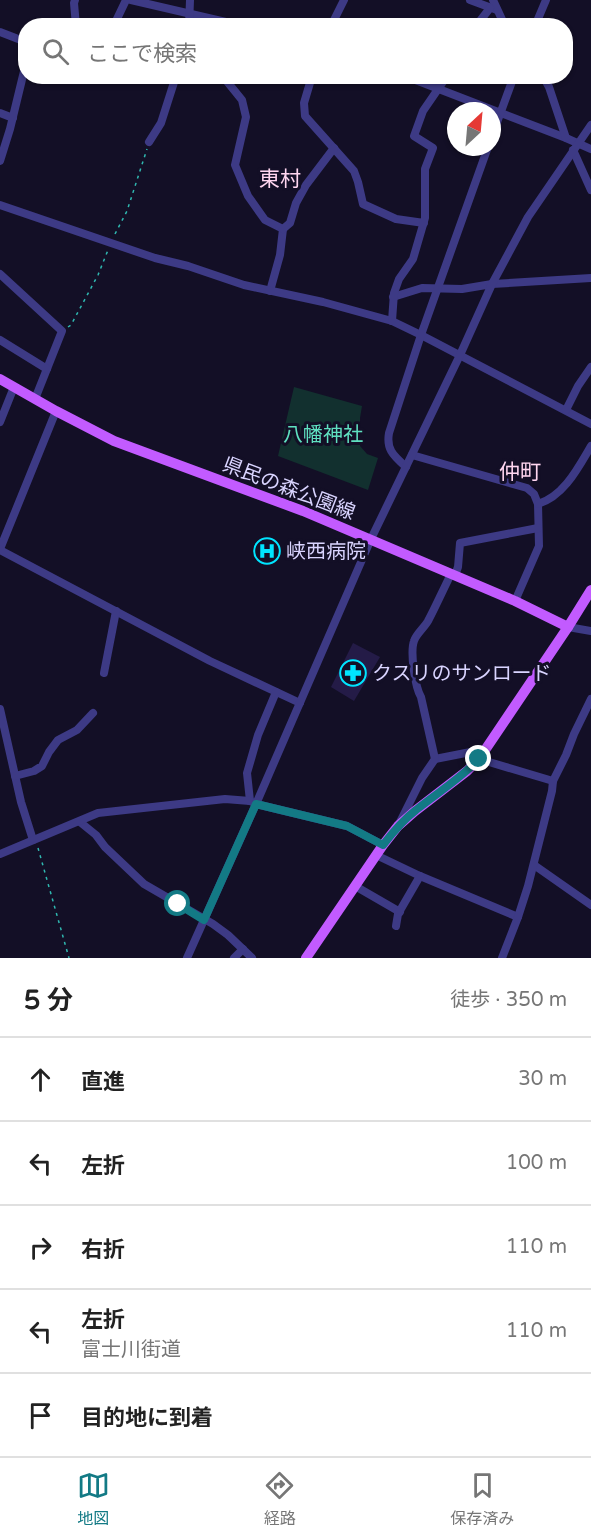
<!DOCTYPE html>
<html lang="ja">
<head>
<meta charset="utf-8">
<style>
  :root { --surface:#fff; --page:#f2f2f2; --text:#222; --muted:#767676; --line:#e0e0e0; --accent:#137a85 }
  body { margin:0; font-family:"Varela Round","Noto Sans JP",sans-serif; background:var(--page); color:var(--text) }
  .compass { position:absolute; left:447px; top:102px; width:54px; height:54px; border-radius:50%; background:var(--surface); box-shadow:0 2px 4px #0004; rotate:26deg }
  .stop { position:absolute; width:18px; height:18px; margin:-14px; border:4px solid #137a85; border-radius:50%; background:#fff }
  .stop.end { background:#137a85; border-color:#fff; box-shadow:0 2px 6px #0008 }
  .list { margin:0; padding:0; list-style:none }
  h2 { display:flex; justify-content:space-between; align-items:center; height:78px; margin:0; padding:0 24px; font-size:26px }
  h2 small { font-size:20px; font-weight:400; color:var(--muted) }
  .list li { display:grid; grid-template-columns:39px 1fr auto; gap:18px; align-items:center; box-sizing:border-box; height:84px; padding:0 24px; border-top:2px solid var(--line) }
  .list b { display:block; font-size:22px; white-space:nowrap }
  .list p { margin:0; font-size:20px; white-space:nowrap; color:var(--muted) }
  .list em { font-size:20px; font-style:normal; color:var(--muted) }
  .icon { flex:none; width:33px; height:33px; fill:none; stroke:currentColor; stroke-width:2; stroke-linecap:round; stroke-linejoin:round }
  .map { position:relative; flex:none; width:591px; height:958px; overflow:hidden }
  .search { position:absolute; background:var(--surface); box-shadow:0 2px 4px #0004; left:18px; right:18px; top:18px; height:66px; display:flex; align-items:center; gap:15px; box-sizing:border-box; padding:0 21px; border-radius:24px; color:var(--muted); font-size:22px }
  .sheet { height:498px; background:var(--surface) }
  nav { display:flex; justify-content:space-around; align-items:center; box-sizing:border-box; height:84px; border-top:2px solid var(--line); background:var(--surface); font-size:16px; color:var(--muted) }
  nav a { display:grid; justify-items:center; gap:3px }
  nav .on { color:var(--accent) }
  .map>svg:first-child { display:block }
  .green { fill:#12302f }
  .building { fill:#241b47 }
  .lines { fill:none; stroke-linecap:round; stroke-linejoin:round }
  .path { stroke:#2fb8b0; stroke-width:1.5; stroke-dasharray:3 4.5; stroke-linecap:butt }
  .minor { stroke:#3d3a85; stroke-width:8 }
  .major { stroke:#c25bff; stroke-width:10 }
  .route { stroke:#137a85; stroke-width:8 }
  .labels { text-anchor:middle; stroke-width:6; stroke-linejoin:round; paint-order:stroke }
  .park-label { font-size:20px; fill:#5fe0c0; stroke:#130f26 }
  .street-label { font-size:20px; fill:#d9d4ff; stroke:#130f26 }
  .poi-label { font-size:20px; fill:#d9d4ff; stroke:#130f26; text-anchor:start }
  .neighbourhood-label { font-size:21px; fill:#ffd6f0; stroke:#130f26 }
</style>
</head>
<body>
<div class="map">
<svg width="591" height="958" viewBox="0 0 591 958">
  <rect width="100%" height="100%" fill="#130f26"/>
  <polygon class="green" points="294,387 362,406 360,418 360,446 367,454 378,458 368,490 278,456"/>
  <polygon class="building" points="353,643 380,657 354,701 331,687"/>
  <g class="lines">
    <g class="path">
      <polyline points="115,234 127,211 147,149"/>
      <polyline points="68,327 71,325 98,275 108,250"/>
      <polyline points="38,848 69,958"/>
    </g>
    <g class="minor">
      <polyline points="75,0 74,3 76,26"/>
      <polyline points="131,0 243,26"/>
      <polyline points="470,0 497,10"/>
      <polyline points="493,0 505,26"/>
      <polyline points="111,26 116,21 126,0"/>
      <polyline points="189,26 190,0"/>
      <polyline points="331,26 344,0"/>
      <polyline points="476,26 490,8"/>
      <polyline points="535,26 546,0"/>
      <polyline points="0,32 26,42"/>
      <polyline points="221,76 225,79 242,100 246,117 235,165 248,196 265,220 283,229 280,255 270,291"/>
      <polyline points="312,76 304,103 305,116 354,171 358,182 363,204 396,219 424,223"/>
      <polyline points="405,76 566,138 591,149"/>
      <polyline points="543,76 549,87 566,138"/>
      <polyline points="0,113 13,118"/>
      <polyline points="492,136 514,76"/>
      <polyline points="149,142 161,123 176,76"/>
      <polyline points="573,150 591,190"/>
      <polyline points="0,161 10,129 26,63"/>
      <polyline points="0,205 155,258 188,266 244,285 323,302 392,321 421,335 591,424"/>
      <polyline points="283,229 290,223 296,203 306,185 334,148"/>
      <polyline points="0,274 62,331 35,399"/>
      <polyline points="393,297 422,288 462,289 492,284 591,278"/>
      <polyline points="392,321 394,293 399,279 413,259 425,218 425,169 433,148 414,136 423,111 447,76"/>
      <polyline points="0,340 47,369"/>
      <polyline points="566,410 578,386 591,367"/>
      <polyline points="0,422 14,387"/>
      <polyline points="412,455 527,488 534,494 538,504 539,546 515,601"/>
      <path d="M406,467c-12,-11 -20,-17 -17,-34l32,-98 67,-188"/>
      <path d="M538,504c26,-8 40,-36 53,-58"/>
      <polyline points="0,549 56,411"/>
      <polyline points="0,550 210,661 300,703"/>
      <polyline points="455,575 458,567 460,543 538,528"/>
      <polyline points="568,627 591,631"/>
      <polyline points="104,673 116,611"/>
      <polyline points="0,709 21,802 33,840"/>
      <polyline points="435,759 486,749"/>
      <polyline points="479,759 553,781"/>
      <polyline points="15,776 34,771 42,766 49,752 58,740 77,730 93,713"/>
      <polyline points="250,801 247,773 258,735 276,692"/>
      <polyline points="80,822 96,835 105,847 144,884 213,924 228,935 252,958"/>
      <path d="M399,824l23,-46 13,-19 -14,-62c-6,-10 -11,-45 -7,-56 2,-7 10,-13 14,-20 8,-15 15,-31 23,-47"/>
      <polyline points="0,854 98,813 225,799 250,801 256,804 347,826 383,845"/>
      <polyline points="376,855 420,876 518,917"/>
      <polyline points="534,865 591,905"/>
      <polyline points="355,886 400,912"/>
      <polyline points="396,926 398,914 420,876"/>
      <polyline points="187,958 256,804 371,539 460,355 492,284 528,217 591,125"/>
      <polyline points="234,958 243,949"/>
      <polyline points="502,958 518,917 528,886 552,791 553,781 566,755 574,734 591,699"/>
    </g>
    <g class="major">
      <polyline points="0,379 56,411 114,441 303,511 515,601 568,627"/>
      <polyline points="306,958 383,845 398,826 415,811 467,771 479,759 568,627 591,590"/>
    </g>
  </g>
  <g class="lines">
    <path class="route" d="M178,904l26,16 52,-116 91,22 36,19c10,-13 20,-25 33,-35 21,-17 44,-31 63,-51"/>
  </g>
  <defs>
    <g id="hospital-ring" transform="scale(1.35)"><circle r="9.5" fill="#130f26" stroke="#00e5ff" stroke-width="1.5"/><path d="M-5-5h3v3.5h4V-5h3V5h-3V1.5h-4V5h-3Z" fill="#00e5ff"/></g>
    <g id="pharmacy-ring" transform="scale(1.35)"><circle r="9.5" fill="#130f26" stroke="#00e5ff" stroke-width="1.5"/><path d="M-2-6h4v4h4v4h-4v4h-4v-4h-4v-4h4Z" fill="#00e5ff"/></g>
  </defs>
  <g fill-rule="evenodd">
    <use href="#hospital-ring" x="267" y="551"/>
    <use href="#pharmacy-ring" x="353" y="673"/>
  </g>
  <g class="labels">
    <g class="park-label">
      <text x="323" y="441">八幡神社</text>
    </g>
    <g class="street-label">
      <text transform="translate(289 488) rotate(21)" y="7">県民の森公園線</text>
    </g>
    <g class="poi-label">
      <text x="286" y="558">峡西病院</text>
      <text x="372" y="680">クスリのサンロード</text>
    </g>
    <g class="neighbourhood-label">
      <text x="280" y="186">東村</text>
      <text x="520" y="479">仲町</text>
    </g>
  </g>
</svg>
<svg class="compass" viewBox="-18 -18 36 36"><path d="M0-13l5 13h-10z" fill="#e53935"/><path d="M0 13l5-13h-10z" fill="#767676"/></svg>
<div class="stop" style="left:178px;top:904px"></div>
<div class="stop end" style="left:479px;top:759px"></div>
<div class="search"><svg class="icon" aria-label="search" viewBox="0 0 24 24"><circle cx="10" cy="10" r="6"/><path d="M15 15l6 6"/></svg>ここで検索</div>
</div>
<section class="sheet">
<h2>5 分<small>徒歩 · 350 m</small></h2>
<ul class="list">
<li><svg class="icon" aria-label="ahead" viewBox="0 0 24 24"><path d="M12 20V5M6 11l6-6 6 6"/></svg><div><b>直進</b></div><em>30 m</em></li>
<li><svg class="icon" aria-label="left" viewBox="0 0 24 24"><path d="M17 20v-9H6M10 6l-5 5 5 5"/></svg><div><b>左折</b></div><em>100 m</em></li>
<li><svg class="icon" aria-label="right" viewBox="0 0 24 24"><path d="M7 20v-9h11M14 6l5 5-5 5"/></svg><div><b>右折</b></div><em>110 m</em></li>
<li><svg class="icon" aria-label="left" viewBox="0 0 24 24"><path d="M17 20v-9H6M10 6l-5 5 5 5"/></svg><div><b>左折</b><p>富士川街道</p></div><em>110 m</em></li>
<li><svg class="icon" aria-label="arrive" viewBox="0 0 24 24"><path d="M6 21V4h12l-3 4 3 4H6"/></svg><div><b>目的地に到着</b></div></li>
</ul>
</section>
<nav>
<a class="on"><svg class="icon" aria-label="map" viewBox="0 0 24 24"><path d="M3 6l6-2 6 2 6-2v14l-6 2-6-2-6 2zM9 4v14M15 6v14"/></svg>地図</a>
<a><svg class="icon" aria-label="directions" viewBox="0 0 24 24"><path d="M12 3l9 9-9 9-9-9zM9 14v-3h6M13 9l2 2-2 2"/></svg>経路</a>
<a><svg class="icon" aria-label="saved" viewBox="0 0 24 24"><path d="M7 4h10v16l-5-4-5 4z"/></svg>保存済み</a>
</nav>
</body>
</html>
